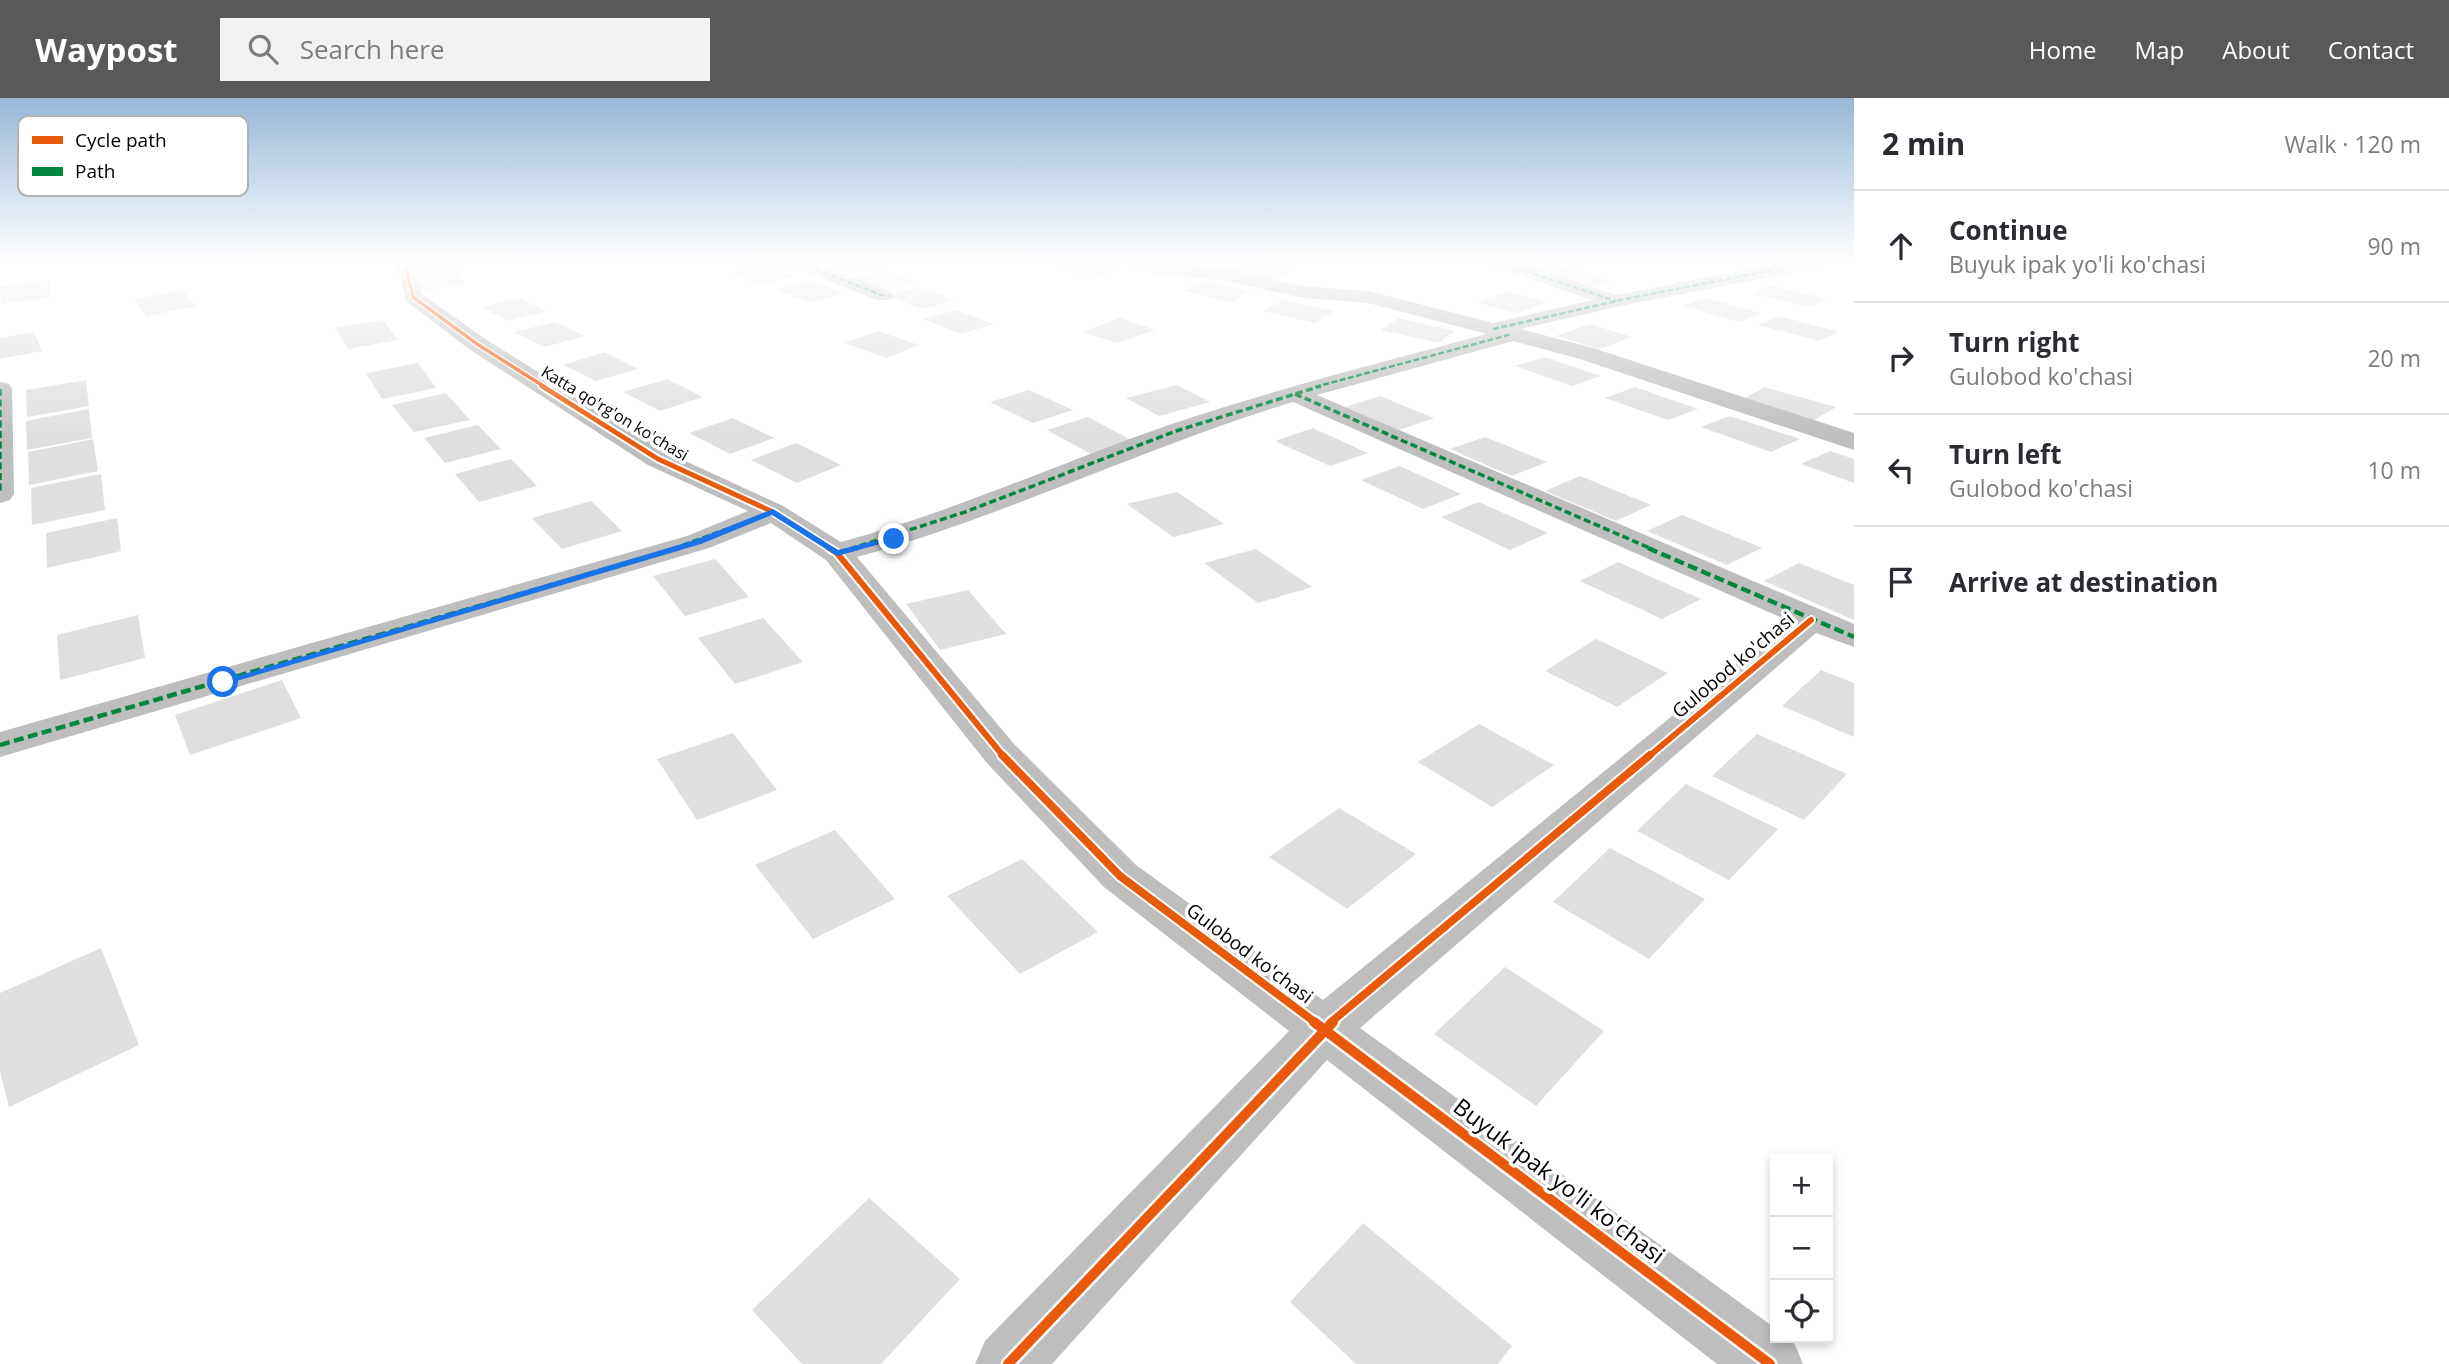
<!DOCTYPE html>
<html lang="en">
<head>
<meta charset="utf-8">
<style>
  :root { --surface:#fff; --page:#f2f2f3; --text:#2b2b33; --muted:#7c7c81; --line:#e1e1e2; --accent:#595959 }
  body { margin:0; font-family:"Open Sans",sans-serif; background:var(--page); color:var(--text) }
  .controls { position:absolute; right:21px; bottom:21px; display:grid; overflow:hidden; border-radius:0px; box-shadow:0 4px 10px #0003 }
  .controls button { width:63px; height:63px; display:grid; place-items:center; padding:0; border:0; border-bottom:2px solid var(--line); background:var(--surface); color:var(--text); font:35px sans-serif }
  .stop { position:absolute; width:21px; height:21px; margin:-16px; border:5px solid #1a73e8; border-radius:50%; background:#fff }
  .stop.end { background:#1a73e8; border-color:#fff; box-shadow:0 2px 7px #0008 }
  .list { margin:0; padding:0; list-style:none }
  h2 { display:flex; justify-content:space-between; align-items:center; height:91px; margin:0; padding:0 28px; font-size:30px }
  h2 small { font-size:23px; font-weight:400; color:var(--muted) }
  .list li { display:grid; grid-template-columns:46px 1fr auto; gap:21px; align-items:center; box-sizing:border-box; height:112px; padding:0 28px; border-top:2px solid var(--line) }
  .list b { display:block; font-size:26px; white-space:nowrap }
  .list p { margin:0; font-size:23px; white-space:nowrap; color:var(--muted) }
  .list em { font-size:23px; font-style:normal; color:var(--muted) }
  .icon { flex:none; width:38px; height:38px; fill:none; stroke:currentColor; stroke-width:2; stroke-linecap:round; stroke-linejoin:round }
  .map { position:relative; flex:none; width:1854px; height:1266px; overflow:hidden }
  header { display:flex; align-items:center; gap:42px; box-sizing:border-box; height:98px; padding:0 35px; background:var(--accent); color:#fff }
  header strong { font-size:33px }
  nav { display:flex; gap:38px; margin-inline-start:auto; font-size:24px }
  .search { width:490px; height:63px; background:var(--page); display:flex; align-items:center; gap:18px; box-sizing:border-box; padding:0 24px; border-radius:0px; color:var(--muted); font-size:26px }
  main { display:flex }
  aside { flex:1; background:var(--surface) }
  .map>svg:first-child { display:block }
  .building { fill:#dfdfdf }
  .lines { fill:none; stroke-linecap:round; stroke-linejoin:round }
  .street { fill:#bebebe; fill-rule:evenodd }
  .quiet-far2 { stroke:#00873e; stroke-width:2.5; stroke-dasharray:6 2.5; stroke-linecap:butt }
  .quiet-far1 { stroke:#00873e; stroke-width:3.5; stroke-dasharray:7 3.5; stroke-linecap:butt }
  .quiet { stroke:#00873e; stroke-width:4.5; stroke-dasharray:10 4.5; stroke-linecap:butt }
  .cycleway-far4-casing { stroke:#fff; stroke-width:6 }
  .cycleway-far3-casing { stroke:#fff; stroke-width:9 }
  .cycleway-far2-casing { stroke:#fff; stroke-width:10 }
  .cycleway-far1-casing { stroke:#fff; stroke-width:12 }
  .cycleway-casing { stroke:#fff; stroke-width:15 }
  .cycleway-far4 { stroke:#e8590c; stroke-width:3.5 }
  .cycleway-far3 { stroke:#e8590c; stroke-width:5 }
  .cycleway-far2 { stroke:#e8590c; stroke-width:6 }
  .cycleway-far1 { stroke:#e8590c; stroke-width:8 }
  .cycleway { stroke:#e8590c; stroke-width:10 }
  .route { fill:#1a73e8 }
  .labels { text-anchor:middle; stroke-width:7; stroke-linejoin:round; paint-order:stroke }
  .far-street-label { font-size:16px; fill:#000; stroke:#fff }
  .street-label { font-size:19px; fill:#000; stroke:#fff }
  .near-street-label { font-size:23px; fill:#000; stroke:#fff }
  .key { fill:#fff; stroke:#b2b2b2; stroke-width:2 }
  .key-label { font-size:19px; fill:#000 }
</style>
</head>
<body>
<header>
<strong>Waypost</strong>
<div class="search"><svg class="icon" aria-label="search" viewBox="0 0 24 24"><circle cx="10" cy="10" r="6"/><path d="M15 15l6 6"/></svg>Search here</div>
<nav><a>Home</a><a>Map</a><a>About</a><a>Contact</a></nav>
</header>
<main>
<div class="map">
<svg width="1854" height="1266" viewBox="0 0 1854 1266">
  <rect width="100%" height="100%" fill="#fff"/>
  <g class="building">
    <polygon points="413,162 449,162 449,164 414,168"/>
    <polygon points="695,162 732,162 732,163 711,168"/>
    <polygon points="826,162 862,162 879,168 847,176 817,164"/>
    <polygon points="1078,162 1087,162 1118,173 1088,181 1054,168"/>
    <polygon points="1514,162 1555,162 1555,164 1528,168"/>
    <polygon points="1247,163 1293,173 1274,183 1228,172"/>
    <polygon points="762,167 793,178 761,187 729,175"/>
    <polygon points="1572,169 1613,184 1582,189 1542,174"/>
    <polygon points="458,170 465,187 420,192 415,175"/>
    <polygon points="883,172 916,184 884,193 852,180"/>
    <polygon points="49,182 52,199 1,206 0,189"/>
    <polygon points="809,183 843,195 810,205 777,192"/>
    <polygon points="1204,183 1251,193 1231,204 1183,193"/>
    <polygon points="1770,187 1828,201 1810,209 1752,196"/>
    <polygon points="920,189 956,202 923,211 888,198"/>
    <polygon points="182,192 196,208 147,218 134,201"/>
    <polygon points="1507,193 1546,204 1517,216 1477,204"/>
    <polygon points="520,200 547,213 508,223 481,209"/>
    <polygon points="1705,200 1761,215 1740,224 1683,208"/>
    <polygon points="1283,202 1334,213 1315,225 1263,213"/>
    <polygon points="956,212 994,226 961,236 923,221"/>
    <polygon points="1779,218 1840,234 1819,243 1758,227"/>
    <polygon points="1120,220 1155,232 1117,245 1082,234"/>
    <polygon points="1399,220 1455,233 1438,245 1381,232"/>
    <polygon points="383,222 398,242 348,251 335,230"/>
    <polygon points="555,224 585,238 544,249 514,234"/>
    <polygon points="1590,226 1632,239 1599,251 1556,238"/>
    <polygon points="878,233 919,247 886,260 845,245"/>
    <polygon points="34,234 42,253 0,261 0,240"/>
    <polygon points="605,254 638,271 596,283 563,267"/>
    <polygon points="1545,259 1601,278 1572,288 1515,268"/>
    <polygon points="418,265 436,290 382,301 366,275"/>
    <polygon points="667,281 703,299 660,313 623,294"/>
    <polygon points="86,282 89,308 27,319 26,292"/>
    <polygon points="1177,287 1210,304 1159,318 1126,300"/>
    <polygon points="1635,289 1698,311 1668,322 1605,300"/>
    <polygon points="1765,289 1836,309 1814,322 1743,301"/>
    <polygon points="1029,292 1073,312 1033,325 990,304"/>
    <polygon points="446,295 470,322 414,334 392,307"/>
    <polygon points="1380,298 1434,320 1399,332 1345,309"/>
    <polygon points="89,311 92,340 27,352 26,323"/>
    <polygon points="1730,318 1800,341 1771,354 1701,329"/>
    <polygon points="1088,319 1133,343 1091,356 1047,332"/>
    <polygon points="733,320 774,340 730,356 689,335"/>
    <polygon points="478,327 501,351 445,365 424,340"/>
    <polygon points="1313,330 1368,355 1330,368 1275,343"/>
    <polygon points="1485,339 1547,364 1512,378 1450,351"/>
    <polygon points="93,341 98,373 29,387 28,354"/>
    <polygon points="796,345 841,367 797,385 751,362"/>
    <polygon points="1830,353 1854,361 1854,385 1801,366"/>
    <polygon points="511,361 537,388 479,404 455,376"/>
    <polygon points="1400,368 1461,396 1423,411 1361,382"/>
    <polygon points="101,376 105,412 32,427 31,390"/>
    <polygon points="1580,378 1651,407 1616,423 1545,393"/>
    <polygon points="1177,394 1224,426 1173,439 1127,406"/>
    <polygon points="591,403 622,433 562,451 532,420"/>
    <polygon points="1479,404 1548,435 1510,452 1441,419"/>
    <polygon points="1682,417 1762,450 1727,467 1647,433"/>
    <polygon points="117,420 121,453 47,470 46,435"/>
    <polygon points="1256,451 1312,489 1258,505 1204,465"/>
    <polygon points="715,461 749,499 685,518 653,478"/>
    <polygon points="1618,464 1701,501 1662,521 1580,483"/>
    <polygon points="1799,465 1854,487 1854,522 1764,483"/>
    <polygon points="968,492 1006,536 940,552 906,506"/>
    <polygon points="138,517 145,560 60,582 57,537"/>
    <polygon points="763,520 803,564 735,586 698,540"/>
    <polygon points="1596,541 1668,575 1617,609 1545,573"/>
    <polygon points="1821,572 1854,585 1854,639 1782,608"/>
    <polygon points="282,582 301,620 190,657 175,617"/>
    <polygon points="1479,626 1554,667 1492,709 1418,664"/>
    <polygon points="733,635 777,692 697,722 657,661"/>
    <polygon points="1757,636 1847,676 1804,722 1712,678"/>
    <polygon points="1686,686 1778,731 1729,782 1637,733"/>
    <polygon points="1339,710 1416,756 1347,811 1269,759"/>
    <polygon points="835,732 895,801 813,841 755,767"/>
    <polygon points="1610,750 1705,801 1649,861 1553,804"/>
    <polygon points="1022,761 1098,834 1020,876 947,798"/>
    <polygon points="101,850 139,947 9,1009 0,973 0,895"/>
    <polygon points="1505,869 1604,933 1536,1008 1434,936"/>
    <polygon points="869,1100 960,1181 881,1266 802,1266 752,1212"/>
    <polygon points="1363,1125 1512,1248 1498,1266 1356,1266 1290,1204"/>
  </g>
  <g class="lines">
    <g class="street">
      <path d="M395,162h18l9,34 63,45 183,114 115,53 58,36c112,-30 216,-78 325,-116 105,-36 214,-63 321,-92l-119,-31 -64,-5 -83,-18 -67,-7 -30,-9 -2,-4h29l70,8 83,18 65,5 124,32 100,-23 -108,-36 -2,-4h28l106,35 178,-35h39l-9,6 -195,38 -110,25 73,19 261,85v17l-277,-92 -64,-17 -196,54 537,229v23l-38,-14 -456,395 415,300v10c22,0 20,8 28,26h-86l-390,-304 -275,304h-77l10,-23 304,-310 -185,-144 -118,-125 -160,-202 -55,-37 -62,25 -709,209v-25l687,-196 61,-25 -100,-46 -179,-116 -63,-48zM1293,304l496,219 -466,379 -187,-135 -122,-121 -157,-187c149,-41 288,-110 436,-155z"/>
      <polygon points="783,162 809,162 891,194 894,198 891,202 877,202 785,166"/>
      <polygon points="0,284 9,286 12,291 14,396 10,402 0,405"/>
    </g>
    <g class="quiet-far2">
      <polyline points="792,162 884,198"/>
      <polyline points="1492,162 1616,203"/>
      <polyline points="1493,231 1630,200 1825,162"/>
      <polyline points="1315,289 1512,236"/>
    </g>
    <g class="quiet-far1">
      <polyline points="0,291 0,396"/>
      <polyline points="1295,296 1652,451"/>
      <polyline points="673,451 773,414"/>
      <polyline points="850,451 965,414 1176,333 1321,288"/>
    </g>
    <g class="quiet">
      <polyline points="1648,450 1854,539"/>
      <polyline points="837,455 857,450"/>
      <polyline points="0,647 679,450"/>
    </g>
    <g class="cycleway-far4-casing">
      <polyline id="cycleway-far4" points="404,162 413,199 477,246 545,289"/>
    </g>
    <g class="cycleway-far3-casing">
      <polyline id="cycleway-far3" points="542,288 658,361 773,414 831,451"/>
    </g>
    <g class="cycleway-far2-casing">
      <g id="cycleway-far2">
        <polyline points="829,450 837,455 1004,659"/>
        <polyline points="1648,659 1811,522"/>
      </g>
    </g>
    <g class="cycleway-far1-casing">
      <g id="cycleway-far1">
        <polyline points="1002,657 1120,778 1316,925"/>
        <polyline points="1330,925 1650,657"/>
      </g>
    </g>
    <g class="cycleway-casing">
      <g id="cycleway">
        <polyline points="1314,924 1770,1266"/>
        <polyline points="1008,1266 1333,924"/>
      </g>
    </g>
    <use href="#cycleway-far4" class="cycleway-far4"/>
    <use href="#cycleway-far3" class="cycleway-far3"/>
    <use href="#cycleway-far2" class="cycleway-far2"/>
    <use href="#cycleway-far1" class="cycleway-far1"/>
    <use href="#cycleway" class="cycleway"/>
  </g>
  <linearGradient id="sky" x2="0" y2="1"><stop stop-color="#97b8d8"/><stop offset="0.48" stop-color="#fff"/><stop offset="1" stop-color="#fff" stop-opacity="0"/></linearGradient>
  <rect width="1854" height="339" fill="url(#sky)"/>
  <polygon class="route" points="773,411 838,452 894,438 898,441 837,458 772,417 701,446 226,586 217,584 695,442"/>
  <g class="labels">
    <g class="far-street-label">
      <text transform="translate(615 315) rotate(31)" y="6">Katta qo'rg'on ko'chasi</text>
    </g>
    <g class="street-label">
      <text transform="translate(1733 567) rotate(-40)" y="7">Gulobod ko'chasi</text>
      <text transform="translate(1250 855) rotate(37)" y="7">Gulobod ko'chasi</text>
    </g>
    <g class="near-street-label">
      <text transform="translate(1559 1083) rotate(37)" y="8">Buyuk ipak yo'li ko'chasi</text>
    </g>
  </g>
  <rect x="18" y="18" width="230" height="80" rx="10" class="key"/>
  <rect x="32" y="38" width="31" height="8" fill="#e8590c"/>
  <rect x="32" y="69" width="31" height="9" fill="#00873e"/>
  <g class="key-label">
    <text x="75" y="49">Cycle path</text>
    <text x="75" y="80">Path</text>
  </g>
</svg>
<div class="controls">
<button>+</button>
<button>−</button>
<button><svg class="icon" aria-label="locate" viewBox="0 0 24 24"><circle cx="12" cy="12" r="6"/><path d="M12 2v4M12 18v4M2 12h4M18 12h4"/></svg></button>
</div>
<div class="stop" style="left:223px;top:584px"></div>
<div class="stop end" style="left:894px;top:441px"></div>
</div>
<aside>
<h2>2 min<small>Walk · 120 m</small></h2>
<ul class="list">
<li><svg class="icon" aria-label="ahead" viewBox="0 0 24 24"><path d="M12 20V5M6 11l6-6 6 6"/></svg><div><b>Continue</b><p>Buyuk ipak yo'li ko'chasi</p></div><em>90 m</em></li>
<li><svg class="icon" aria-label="right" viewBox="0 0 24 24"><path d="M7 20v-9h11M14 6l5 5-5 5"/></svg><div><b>Turn right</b><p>Gulobod ko'chasi</p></div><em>20 m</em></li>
<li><svg class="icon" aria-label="left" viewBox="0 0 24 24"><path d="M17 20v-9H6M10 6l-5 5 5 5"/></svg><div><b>Turn left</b><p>Gulobod ko'chasi</p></div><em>10 m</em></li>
<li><svg class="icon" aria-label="arrive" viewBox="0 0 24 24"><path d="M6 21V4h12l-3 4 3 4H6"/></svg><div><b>Arrive at destination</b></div></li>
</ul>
</aside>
</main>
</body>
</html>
